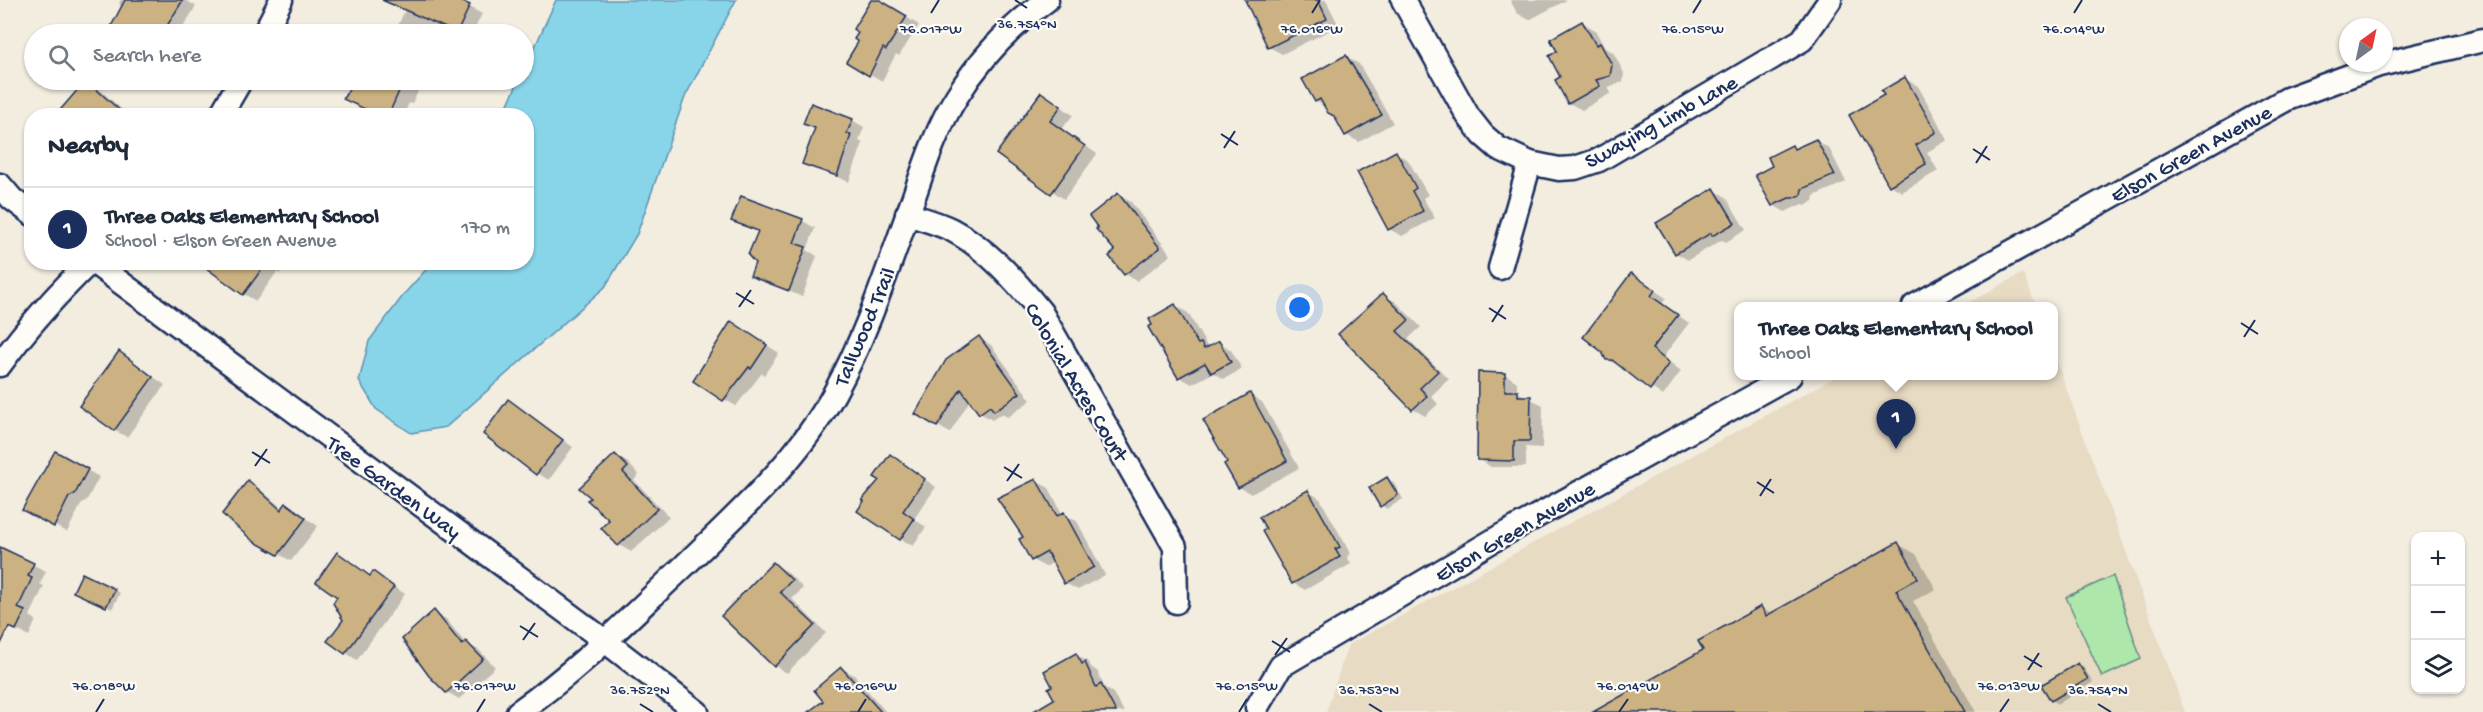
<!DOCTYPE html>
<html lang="en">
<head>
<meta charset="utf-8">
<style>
  :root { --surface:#fff; --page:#f2f2f3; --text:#1f2937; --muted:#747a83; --line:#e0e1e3; --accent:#1b2f5e }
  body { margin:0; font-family:"Gochi Hand",sans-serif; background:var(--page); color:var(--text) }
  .controls { position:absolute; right:18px; bottom:18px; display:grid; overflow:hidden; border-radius:12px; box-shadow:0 2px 4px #0004 }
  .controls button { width:54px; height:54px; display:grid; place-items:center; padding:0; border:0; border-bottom:2px solid var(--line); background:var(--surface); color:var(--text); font:30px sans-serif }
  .compass { position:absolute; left:2339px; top:18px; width:54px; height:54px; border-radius:50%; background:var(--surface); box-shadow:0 2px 4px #0004; rotate:33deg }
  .you { position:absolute; left:1300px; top:308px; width:21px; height:21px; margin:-15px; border:4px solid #fff; border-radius:50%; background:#1a73e8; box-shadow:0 0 0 9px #1a73e833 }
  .badge { display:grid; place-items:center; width:39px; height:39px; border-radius:50%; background:var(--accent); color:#fff; font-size:20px; font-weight:700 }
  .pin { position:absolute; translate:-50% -50px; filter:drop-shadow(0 2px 3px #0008) }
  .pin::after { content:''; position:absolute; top:32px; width:21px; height:18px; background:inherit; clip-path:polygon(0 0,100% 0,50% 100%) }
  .popup { position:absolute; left:1734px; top:302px; width:324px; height:78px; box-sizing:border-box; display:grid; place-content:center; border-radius:12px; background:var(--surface); filter:drop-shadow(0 2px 4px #0005); font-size:20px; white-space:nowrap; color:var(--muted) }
  .popup b { font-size:22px; color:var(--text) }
  .popup::after { content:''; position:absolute; left:50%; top:100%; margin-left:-12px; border:12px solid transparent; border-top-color:var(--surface) }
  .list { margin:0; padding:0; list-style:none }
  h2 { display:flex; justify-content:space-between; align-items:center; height:78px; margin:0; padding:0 24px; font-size:26px }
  h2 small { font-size:20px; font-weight:400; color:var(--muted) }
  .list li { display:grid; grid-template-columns:39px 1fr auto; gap:18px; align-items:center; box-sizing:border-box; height:84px; padding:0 24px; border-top:2px solid var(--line) }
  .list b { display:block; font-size:22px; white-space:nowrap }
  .list p { margin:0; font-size:20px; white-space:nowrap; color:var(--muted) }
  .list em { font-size:20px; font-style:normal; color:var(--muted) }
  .icon { flex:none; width:33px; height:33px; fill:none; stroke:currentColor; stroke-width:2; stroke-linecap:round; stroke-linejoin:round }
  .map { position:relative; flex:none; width:2483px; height:712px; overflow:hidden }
  .search { position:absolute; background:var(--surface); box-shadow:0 2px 4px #0004; left:24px; top:24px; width:510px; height:66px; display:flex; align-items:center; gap:15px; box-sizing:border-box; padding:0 21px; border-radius:33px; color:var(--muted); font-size:22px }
  .panel { position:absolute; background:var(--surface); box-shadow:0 2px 4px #0004; left:24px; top:108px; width:510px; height:162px; border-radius:24px }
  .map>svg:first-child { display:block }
  .built { fill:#e7dbc4 }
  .green { fill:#ade7ab; stroke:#648b84; stroke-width:1.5 }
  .water { fill:#88d4e8; stroke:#5c92b1; stroke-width:1.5 }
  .shadow { fill:#0003 }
  .building { fill:#ccb282; stroke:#1b2f5e; stroke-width:1.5 }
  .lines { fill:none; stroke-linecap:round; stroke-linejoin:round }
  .minor-casing { stroke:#1b2f5e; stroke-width:27 }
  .minor { stroke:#fdfcf7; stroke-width:22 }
  .ticks { fill:none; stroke:#1b2f5e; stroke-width:2 }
  .labels { text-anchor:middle; stroke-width:4.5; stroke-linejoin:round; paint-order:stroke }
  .street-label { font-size:22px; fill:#1b2f5e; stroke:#fdfcf7 }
  .ticks-label { font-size:15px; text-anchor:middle; fill:#1b2f5e; stroke:#fdfcf7; stroke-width:4.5; stroke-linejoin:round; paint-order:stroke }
</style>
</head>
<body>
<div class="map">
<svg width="2483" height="712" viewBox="0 0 2483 712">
  <rect width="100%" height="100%" fill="#f3ede0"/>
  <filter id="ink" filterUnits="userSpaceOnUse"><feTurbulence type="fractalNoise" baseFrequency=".0167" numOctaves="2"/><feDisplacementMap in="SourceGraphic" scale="12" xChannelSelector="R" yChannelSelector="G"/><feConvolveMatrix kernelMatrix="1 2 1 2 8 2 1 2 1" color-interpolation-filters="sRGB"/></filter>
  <g filter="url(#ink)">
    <g class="built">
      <polygon points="2023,273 2036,306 1962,306"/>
      <polygon points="2054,355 2185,712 1326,712 1348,645 1837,376 2054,376"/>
    </g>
    <polygon class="green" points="2113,576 2141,659 2102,677 2066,597"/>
    <polygon class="water" points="556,0 736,0 685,97 637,234 605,287 446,427 411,433 376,409 359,381 369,341 405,293 432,263 526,262 526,116 503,115 519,80 524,80 524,71"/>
    <g class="shadow">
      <polygon points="121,0 185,0 196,6 179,34 108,34 122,9 119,3"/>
      <polygon points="384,0 466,0 464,4 482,14 472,34 457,34 443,29 440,34 394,34 405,10"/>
      <polygon points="872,0 878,0 919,25 899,56 896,54 882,81 848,61 860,42"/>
      <polygon points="1247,0 1326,0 1339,26 1282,54 1269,47"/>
      <polygon points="1510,0 1567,0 1529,20 1517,13"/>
      <polygon points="1582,22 1595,30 1605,48 1613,52 1624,73 1623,82 1608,87 1611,93 1582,110 1569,103 1562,78 1559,52"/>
      <polygon points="1346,57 1359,64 1393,123 1359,142 1346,135 1336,115 1316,101"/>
      <polygon points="1905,79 1918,86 1948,140 1927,152 1938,171 1902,192 1890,185 1886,96"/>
      <polygon points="356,80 420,80 418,83 421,85 412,104 409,103 403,116 380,116 345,98"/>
      <polygon points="86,82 99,89 126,113 125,116"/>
      <polygon points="1054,101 1073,115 1062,129 1097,154 1064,199 998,153"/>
      <polygon points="852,120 864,127 859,141 863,143 849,182 804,163 816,130 805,123"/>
      <polygon points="1816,141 1829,148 1846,182 1814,196 1813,201 1807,205 1802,204 1785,212 1773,205 1792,147 1797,149"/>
      <polygon points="1396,153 1408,160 1428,195 1423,198 1435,218 1402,236 1389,229"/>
      <polygon points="1714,190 1726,197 1746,230 1726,242 1722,240 1688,260 1676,253"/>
      <polygon points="1119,195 1131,202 1171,255 1137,281 1125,274"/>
      <polygon points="742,198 803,221 815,228 807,250 817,256 802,297 752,275 757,262 759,232 733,220"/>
      <polygon points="210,262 288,262 279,274 277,272 256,301 244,294"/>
      <polygon points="1632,275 1666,298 1662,304 1689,323 1663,357 1681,371 1663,396 1622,367 1607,359"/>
      <polygon points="1383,295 1396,302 1421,327 1408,339 1449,379 1431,396 1438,404 1425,416 1413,409"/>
      <polygon points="1175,305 1188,313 1208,348 1219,342 1231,350 1242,369 1224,379 1213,373 1192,384 1179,377 1150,327"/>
      <polygon points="744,330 779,353 764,375 762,373 736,406 724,399"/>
      <polygon points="979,338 991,345 1031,400 1008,417 1001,414 992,420 980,413 970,400 950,433 917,414"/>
      <polygon points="119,353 165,385 127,437 114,430"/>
      <polygon points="1505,374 1517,382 1517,392 1543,405 1542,448 1526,447 1526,467 1491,467 1479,459"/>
      <polygon points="1250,395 1262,402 1299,468 1251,494 1239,487"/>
      <polygon points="509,401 573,447 549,480 537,473"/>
      <polygon points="615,456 628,463 639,475 634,480 669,517 631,552 619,545 611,520"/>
      <polygon points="903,464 936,487 914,519 926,527 913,546 900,539"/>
      <polygon points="87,470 99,477 87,500 82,503 67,532 36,516"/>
      <polygon points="1387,479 1393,482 1403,499 1387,509 1381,505"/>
      <polygon points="1036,481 1049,488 1063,515 1077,521 1105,575 1078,590 1065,583 1054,562 1045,567 1032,560 1025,538"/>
      <polygon points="248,482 260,489 283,509 286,505 318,526 291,561 254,540"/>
      <polygon points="1308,491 1320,499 1351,554 1347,556 1351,564 1305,590 1293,583"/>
      <polygon points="1898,544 1916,554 1936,589 1913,601 1976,712 1596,712 1705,651 1761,608 1772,614"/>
      <polygon points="0,549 46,571 40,584 44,586 30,616 36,620 29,636 0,622"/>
      <polygon points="773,564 786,571 803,588 792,599 826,633 787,673 775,666"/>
      <polygon points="373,573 405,594 357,660 346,653 344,621"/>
      <polygon points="114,590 120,593 112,609 81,594"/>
      <polygon points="434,612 446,619 466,644 479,650 495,667 459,699 447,692"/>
      <polygon points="1076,655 1088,662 1092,668 1097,671 1105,688 1113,693 1124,712 1064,712 1054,686"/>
      <polygon points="2078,664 2084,668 2093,682 2058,704 2052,700"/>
      <polygon points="841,668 854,675 886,712 829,712 825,701"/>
    </g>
    <g class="building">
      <polygon points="125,0 183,0 162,34 107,34"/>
      <polygon points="382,0 458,0 470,5 457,33"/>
      <polygon points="871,0 880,0 907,16 886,50 883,48 869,76 846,62 858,42 854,39 858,33 853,29"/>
      <polygon points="1245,0 1318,0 1327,19 1268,48"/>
      <polygon points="1582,21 1596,45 1600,43 1612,65 1610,76 1596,80 1600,86 1568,104 1555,80 1560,77 1549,56 1557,51 1550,39"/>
      <polygon points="1346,55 1382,115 1345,136 1334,116 1328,113 1320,99 1315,102 1302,79"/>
      <polygon points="1905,77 1936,132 1916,145 1926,164 1889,186 1849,115 1884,95 1881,91"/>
      <polygon points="86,80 126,116 55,116"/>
      <polygon points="354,80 404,80 388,116 380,116 343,99"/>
      <polygon points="1041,92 1061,106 1050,121 1085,146 1051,194 996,154"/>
      <polygon points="811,103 853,119 847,133 851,135 837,176 802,164 815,128 803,124"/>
      <polygon points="1816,139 1835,175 1802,189 1801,195 1793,198 1789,198 1772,206 1755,175 1772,166 1768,157 1792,145 1794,149"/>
      <polygon points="1396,151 1416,188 1412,191 1423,211 1388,230 1357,172"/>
      <polygon points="1714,188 1735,223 1712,236 1711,233 1675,254 1656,223"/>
      <polygon points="1118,193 1160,248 1124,275 1109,256 1115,251 1096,229 1098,228 1089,216"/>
      <polygon points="741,196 803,219 794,243 806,247 789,291 750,276 755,263 748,255 758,231 731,221"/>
      <polygon points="198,262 267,262 243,295"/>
      <polygon points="1631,273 1655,290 1651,296 1678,315 1652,349 1669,363 1650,390 1612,360 1606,360 1602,352 1583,337"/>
      <polygon points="1383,293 1409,320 1397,331 1438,371 1420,388 1427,396 1412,410 1338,334"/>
      <polygon points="1175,304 1198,344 1201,343 1204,349 1219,341 1231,362 1211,373 1205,363 1178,378 1148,327 1152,325 1149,319"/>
      <polygon points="731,321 767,345 751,369 749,367 723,401 693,381"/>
      <polygon points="979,336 1020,393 994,411 990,406 979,414 961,389 937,427 915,414 946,360"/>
      <polygon points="119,351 153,377 114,431 79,406"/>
      <polygon points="1478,372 1505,373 1505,391 1518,391 1518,396 1531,396 1530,441 1514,441 1514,461 1477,460"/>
      <polygon points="1250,393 1287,461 1238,488 1224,464 1227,462 1203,420"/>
      <polygon points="508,399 563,440 536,475 483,434"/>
      <polygon points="55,451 88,469 75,494 69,497 54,527 22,510"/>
      <polygon points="615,454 628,467 623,472 657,509 618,546 601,528 609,520 587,500 591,498 579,488"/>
      <polygon points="890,454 925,479 903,511 914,519 900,540 857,511 864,501 862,500 879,480 874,477"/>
      <polygon points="1387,477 1398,495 1380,507 1369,488"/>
      <polygon points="1036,479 1057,516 1064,512 1094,567 1064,584 1047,552 1031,561 1019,539 1023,537 997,498"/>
      <polygon points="248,480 281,510 286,503 306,518 278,555 253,541 222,514"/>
      <polygon points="1308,490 1340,547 1335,549 1340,557 1292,584 1262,531 1266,529 1259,517"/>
      <polygon points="1898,542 1918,578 1896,590 1965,712 1593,712 1703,650 1698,641 1761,606 1766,616"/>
      <polygon points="0,547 34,563 28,576 32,578 18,608 25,611 16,630 9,627 0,646"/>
      <polygon points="337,552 370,576 373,571 394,587 345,654 327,641 343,620 333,603 337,597 316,582"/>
      <polygon points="773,562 792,580 780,592 815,625 774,667 721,616"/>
      <polygon points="82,573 115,589 106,607 73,592"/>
      <polygon points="434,610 462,645 466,641 483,659 446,693 429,676 402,639"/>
      <polygon points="1076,653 1082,664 1085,662 1096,687 1101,684 1116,712 1032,712 1054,699 1048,688 1052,686 1044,671"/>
      <polygon points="2078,663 2088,679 2051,701 2041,685"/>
      <polygon points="841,667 881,712 808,712 823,701 814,690"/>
    </g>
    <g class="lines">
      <g class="minor-casing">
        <g id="minor">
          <polyline points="1403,0 1468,116 1483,135 1498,148 1530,163 1559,169 1575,168 1599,160 1802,40 1830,0"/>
          <polyline points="264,34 281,0"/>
          <polyline points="220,116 241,80"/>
          <polyline points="0,185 12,199 32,214"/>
          <path d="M907,214c15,5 31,9 45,16 36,19 64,51 89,82l134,235 1,55"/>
          <polyline points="93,262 605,641 697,712"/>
          <polyline points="1500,268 1530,163"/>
          <polyline points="1914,306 2287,99 2379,65 2483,40"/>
          <path d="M0,365c27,-38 57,-71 90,-103"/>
          <polyline points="1257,707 1281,666 1499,537 1790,376"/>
          <path d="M518,712c61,-42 111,-94 164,-144 55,-54 115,-106 152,-174 33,-60 54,-126 77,-189 13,-37 25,-76 46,-109 23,-37 54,-70 90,-96"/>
        </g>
      </g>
      <use href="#minor" class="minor"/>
    </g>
  </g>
  <path class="ticks" d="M1015,0l12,8M931,13l8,-13M1312,13l8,-13M1693,13l8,-13M2074,13l8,-13M1221,134l17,11M1224,148l11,-17M1973,149l17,11M1976,163l11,-17M736,293l18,11M739,307l12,-17M1489,308l17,11M1492,322l11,-17M2241,323l17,11M2244,337l11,-17M252,452l18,11M255,466l12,-17M1004,467l18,11M1007,481l12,-17M1757,482l17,11M1760,496l11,-17M520,626l18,11M523,640l12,-17M1272,641l18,11M1275,655l12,-17M2024,656l18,11M2028,670l11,-17M640,704l13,8M1369,704l13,8M2098,704l13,8M96,712l8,-13M477,712l8,-13M858,712l8,-13M1239,712l8,-13M1619,712l9,-13M2000,712l9,-13"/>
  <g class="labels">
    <g class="street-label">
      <text transform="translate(1660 120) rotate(-29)" y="8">Swaying Limb Lane</text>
      <text transform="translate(2190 152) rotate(-29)" y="8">Elson Green Avenue</text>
      <text transform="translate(863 326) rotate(-67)" y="8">Tallwood Trail</text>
      <text transform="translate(1078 381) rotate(59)" y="8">Colonial Acres Court</text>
      <text transform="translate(395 486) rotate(36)" y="8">Tree Garden Way</text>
      <text transform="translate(1514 530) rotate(-30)" y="8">Elson Green Avenue</text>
    </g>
  </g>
  <g class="ticks-label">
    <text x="1027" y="28">36.754°N</text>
    <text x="931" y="33">76.017°W</text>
    <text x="1312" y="33">76.016°W</text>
    <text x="1693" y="33">76.015°W</text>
    <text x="2074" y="33">76.014°W</text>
    <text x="104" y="690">76.018°W</text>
    <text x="485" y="690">76.017°W</text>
    <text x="866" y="690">76.016°W</text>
    <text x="1247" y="690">76.015°W</text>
    <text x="1628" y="690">76.014°W</text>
    <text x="2009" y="690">76.013°W</text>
    <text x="640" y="694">36.752°N</text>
    <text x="1369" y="694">36.753°N</text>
    <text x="2098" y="694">36.754°N</text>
  </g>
</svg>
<div class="controls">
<button>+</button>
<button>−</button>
<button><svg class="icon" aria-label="layers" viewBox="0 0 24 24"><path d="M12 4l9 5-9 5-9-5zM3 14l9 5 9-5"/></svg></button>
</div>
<svg class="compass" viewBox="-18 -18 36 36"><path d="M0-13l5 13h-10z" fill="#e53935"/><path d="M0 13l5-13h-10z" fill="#747a83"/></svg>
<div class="you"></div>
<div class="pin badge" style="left:1896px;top:449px">1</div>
<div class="popup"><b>Three Oaks Elementary School</b>School</div>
<div class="search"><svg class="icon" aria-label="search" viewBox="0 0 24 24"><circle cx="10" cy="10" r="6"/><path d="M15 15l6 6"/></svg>Search here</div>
<section class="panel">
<h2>Nearby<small></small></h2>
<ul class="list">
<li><span class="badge">1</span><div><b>Three Oaks Elementary School</b><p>School · Elson Green Avenue</p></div><em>170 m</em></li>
</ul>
</section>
</div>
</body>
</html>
